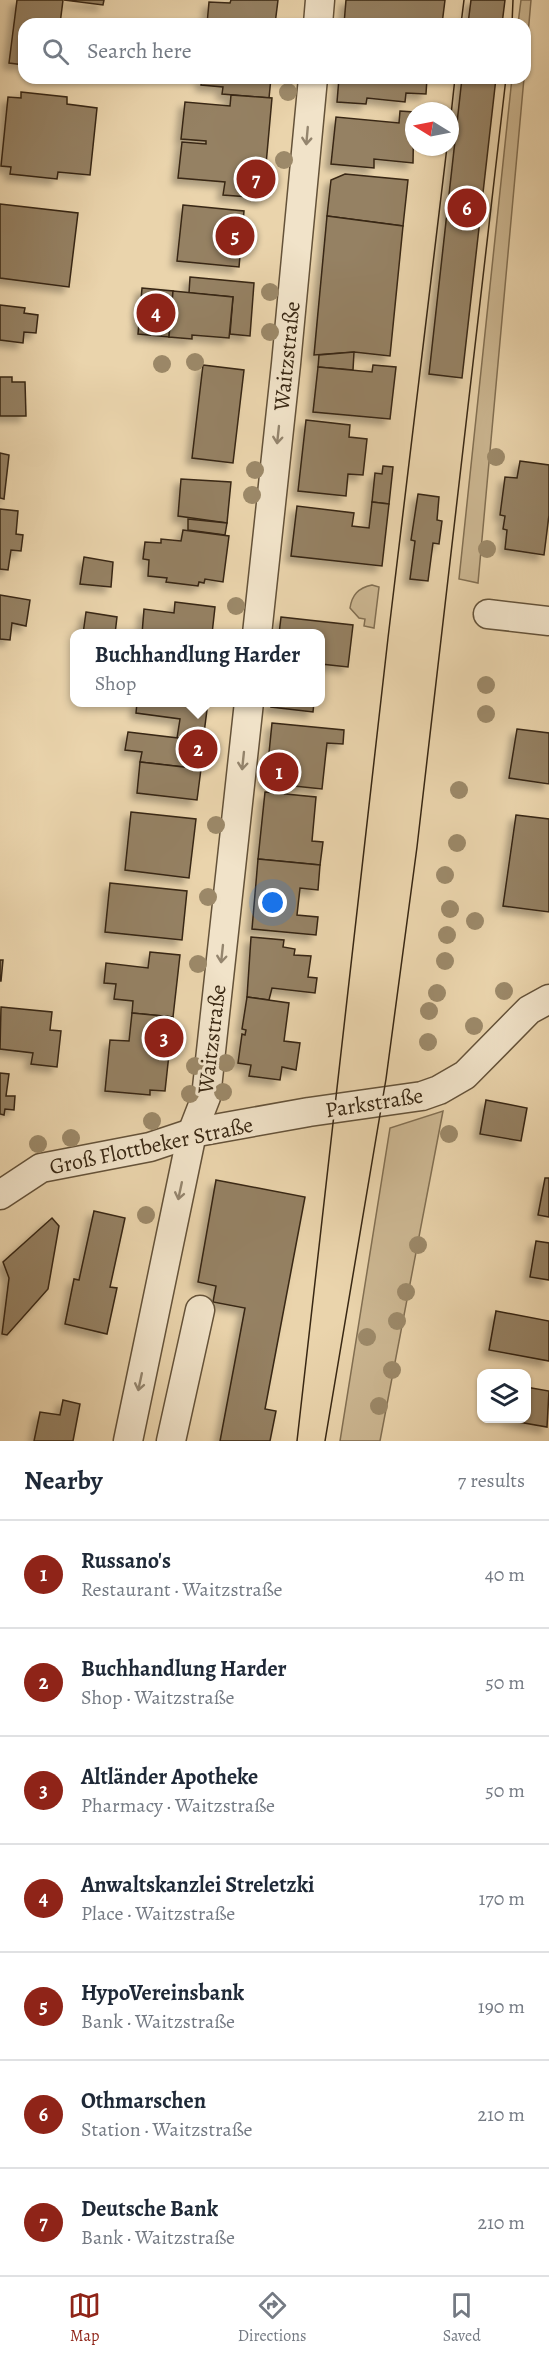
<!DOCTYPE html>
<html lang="en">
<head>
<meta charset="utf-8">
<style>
  :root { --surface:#fff; --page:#f2f2f3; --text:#1f2937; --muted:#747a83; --line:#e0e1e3; --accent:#8f2418 }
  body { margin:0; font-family:Alegreya,serif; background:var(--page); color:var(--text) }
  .controls { position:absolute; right:18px; bottom:18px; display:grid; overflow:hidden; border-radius:12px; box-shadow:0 2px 4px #0004 }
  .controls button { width:54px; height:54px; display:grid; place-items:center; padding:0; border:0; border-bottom:2px solid var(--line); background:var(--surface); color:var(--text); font:30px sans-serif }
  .compass { position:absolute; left:405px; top:102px; width:54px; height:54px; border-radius:50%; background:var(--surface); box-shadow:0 2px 4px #0004; rotate:280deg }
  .you { position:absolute; left:273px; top:903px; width:21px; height:21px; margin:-15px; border:4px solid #fff; border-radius:50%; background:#1a73e8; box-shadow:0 0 0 9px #1a73e833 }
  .badge { display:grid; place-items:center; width:39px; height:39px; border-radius:50%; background:var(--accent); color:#fff; font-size:20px; font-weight:700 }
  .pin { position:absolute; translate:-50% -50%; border:3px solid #fff; box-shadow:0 2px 6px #0006 }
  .popup { position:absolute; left:70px; top:629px; width:255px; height:78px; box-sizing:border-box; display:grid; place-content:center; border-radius:12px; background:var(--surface); filter:drop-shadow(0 2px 4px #0005); font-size:20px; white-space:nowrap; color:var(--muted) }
  .popup b { font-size:22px; color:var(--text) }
  .popup::after { content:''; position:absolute; left:50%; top:100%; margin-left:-12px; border:12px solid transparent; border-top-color:var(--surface) }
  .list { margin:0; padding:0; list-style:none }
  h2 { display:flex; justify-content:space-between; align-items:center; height:78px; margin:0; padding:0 24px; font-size:26px }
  h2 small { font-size:20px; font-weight:400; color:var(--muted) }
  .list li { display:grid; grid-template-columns:39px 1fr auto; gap:18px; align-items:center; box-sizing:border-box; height:108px; padding:0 24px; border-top:2px solid var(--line) }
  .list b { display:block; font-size:22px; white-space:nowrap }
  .list p { margin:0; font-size:20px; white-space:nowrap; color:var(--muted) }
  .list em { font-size:20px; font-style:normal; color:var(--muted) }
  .icon { flex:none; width:33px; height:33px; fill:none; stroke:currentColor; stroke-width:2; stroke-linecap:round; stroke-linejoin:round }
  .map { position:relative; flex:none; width:549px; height:1441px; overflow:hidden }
  .search { position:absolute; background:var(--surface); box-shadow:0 2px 4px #0004; left:18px; right:18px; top:18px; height:66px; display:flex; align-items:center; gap:15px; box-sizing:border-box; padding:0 21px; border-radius:18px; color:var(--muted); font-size:22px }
  .sheet { height:834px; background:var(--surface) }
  nav { display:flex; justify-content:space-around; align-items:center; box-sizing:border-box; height:84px; border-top:2px solid var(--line); background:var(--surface); font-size:16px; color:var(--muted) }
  nav a { display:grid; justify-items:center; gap:3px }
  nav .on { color:var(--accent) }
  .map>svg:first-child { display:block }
  .green { fill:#ccb792; stroke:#826f52; stroke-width:1.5 }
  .building { fill:#958163; stroke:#382713; stroke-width:1.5; filter:url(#shadow) }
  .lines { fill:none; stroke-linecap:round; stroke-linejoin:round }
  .minor-casing { stroke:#645239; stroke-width:31 }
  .minor { stroke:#f1e3c9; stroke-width:28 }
  .tram { stroke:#382713; stroke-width:1.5 }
  .tree { fill:#9c8969 }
  .oneway { stroke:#94856e }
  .labels { text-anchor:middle; stroke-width:6; stroke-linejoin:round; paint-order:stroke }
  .street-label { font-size:22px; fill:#382713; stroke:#f1e3c9 }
</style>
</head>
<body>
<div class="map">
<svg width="549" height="1441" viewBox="0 0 549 1441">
  <defs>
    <filter id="shadow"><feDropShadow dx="-5.5" dy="5.5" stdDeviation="3" flood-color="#0004"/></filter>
  </defs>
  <rect width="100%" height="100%" fill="#ead4ac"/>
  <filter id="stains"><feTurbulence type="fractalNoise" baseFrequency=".00333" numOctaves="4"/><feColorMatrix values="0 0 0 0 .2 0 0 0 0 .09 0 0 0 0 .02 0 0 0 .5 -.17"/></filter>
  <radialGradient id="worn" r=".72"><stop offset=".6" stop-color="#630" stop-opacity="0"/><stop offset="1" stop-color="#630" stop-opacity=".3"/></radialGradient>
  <g class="green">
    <polygon points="521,0 531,0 525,69 525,24 518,24"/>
    <polygon points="512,78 524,78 478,583 459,579"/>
    <path d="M372,585l7,2 -5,41 -10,-2 1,-7 -6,-1 -9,-10c2,-13 8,-20 22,-23z"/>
    <polygon points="443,1111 380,1441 340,1441 390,1128"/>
  </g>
  <g class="building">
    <polygon points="17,0 63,0 60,24 24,24 24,65 9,63"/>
    <polygon points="64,0 104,0 103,5"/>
    <polygon points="231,0 278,0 275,24 207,24 209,2 230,3"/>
    <polygon points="346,0 445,0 442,24 344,24"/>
    <polygon points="471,0 505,0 502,24 468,24"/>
    <polygon points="202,78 271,78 269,98 222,94 223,87 201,85"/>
    <polygon points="339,78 427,78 426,94 406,93 405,102 367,98 366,104 337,102"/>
    <polygon points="462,78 496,78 462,378 429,374"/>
    <polygon points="21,92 67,97 67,104 97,108 90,175 58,172 57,179 10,174 11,167 1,166 8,97 21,98"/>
    <polygon points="231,95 272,98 263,198 223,195 225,182 178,178 182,142 206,144 206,141 181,139 185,102 230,106"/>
    <polygon points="400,111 414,112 413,163 374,159 374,168 331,164 336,117 399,123"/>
    <polygon points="345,174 408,180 403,226 327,216 331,180"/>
    <polygon points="0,204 78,213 69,287 0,278"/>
    <polygon points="183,205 244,211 239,267 177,261"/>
    <polygon points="327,216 403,226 390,356 354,352 314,355"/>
    <polygon points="190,277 254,283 250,336 230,334 233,297 189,293"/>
    <polygon points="142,288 173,291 169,337 138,334"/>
    <polygon points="173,291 233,297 229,338 192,335 192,339 169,337"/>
    <polygon points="0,305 25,308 24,313 38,315 36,333 24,332 23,343 0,340"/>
    <polygon points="354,352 353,370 318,367 319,355"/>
    <polygon points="203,365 244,370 233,463 192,458"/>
    <polygon points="373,365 396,367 390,419 313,412 318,367 372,372"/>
    <polygon points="0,377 12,377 12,382 25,382 26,416 0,416"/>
    <polygon points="306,420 350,425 349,437 367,439 363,475 348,474 346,496 298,491"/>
    <polygon points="0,453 9,455 4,499 0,498"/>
    <polygon points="520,461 549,465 549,515 544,555 505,549 507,530 503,529 505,516 500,515 505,477 517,478"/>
    <polygon points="383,466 393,467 389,504 372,502 375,473 382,474"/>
    <polygon points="181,479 231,482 227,523 178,516"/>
    <polygon points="418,494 439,497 437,520 442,521 439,544 433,543 428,581 410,579 415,541 411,540"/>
    <polygon points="372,502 389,504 382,566 291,556 297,506 354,513 352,526 369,528"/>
    <polygon points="0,509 18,511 16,534 23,535 21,551 11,550 8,570 0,569"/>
    <polygon points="188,519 227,523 225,535 188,530"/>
    <polygon points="183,530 229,536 223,582 205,579 204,583 199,582 198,586 166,582 167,578 148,576 149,560 143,559 145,542 161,543 161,539 181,541"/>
    <polygon points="84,557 113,562 111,587 80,584"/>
    <polygon points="0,595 30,600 26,626 12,623 10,640 0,639"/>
    <polygon points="175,602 215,607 212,634 142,634 144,609 174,613"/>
    <polygon points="86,612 117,617 115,634 83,634"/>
    <polygon points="281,617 353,625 348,667 321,664 321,634 279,634"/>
    <polygon points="137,702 208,702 203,741 177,738 180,719 136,713"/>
    <polygon points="272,702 314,702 313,712 271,707"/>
    <polygon points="272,723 344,730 343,744 327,743 322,789 266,783"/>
    <polygon points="517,729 549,733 549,784 509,778"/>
    <polygon points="128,732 203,741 201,769 140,762 142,752 125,750"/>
    <polygon points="140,762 201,769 197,800 137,793"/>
    <polygon points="265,792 316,797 312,841 323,842 320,865 258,859"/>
    <polygon points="131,812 196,819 189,878 125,870"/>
    <polygon points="516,815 549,819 549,912 503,906"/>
    <polygon points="258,859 320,865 318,890 300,888 297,915 318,917 316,935 252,929"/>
    <polygon points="110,883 187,891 182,940 105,932"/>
    <polygon points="251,937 284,940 283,947 295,949 294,955 311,956 308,977 317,978 315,993 272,988 269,1000 247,997"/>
    <polygon points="150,952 180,955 173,1017 132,1013 133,1001 114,999 116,984 104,983 106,963 148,968"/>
    <polygon points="0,960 3,960 1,981 0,981"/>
    <polygon points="247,997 289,1003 284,1041 300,1043 296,1070 282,1067 280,1080 249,1076 251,1065 238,1063 242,1034 245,1035 246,1030 242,1029"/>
    <polygon points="1,1007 52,1012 50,1030 61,1031 57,1067 31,1064 33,1053 0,1049"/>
    <polygon points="132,1013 173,1017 165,1091 150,1090 150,1095 105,1091 110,1040 129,1041"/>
    <polygon points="0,1073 9,1074 6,1096 15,1096 14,1110 5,1109 4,1115 0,1114"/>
    <polygon points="486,1100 527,1108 521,1141 480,1134"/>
    <polygon points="545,1178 549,1178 549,1217 538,1215"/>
    <polygon points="216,1180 305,1197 265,1409 276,1411 270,1441 220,1441 245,1308 213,1302 216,1286 198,1282"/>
    <polygon points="94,1211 125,1218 110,1287 117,1288 107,1334 65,1324 74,1279 79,1280"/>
    <polygon points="52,1218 59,1226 48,1289 7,1335 2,1334 9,1278 3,1262"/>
    <polygon points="536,1241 549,1243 549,1280 530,1277"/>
    <polygon points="496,1311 549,1321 549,1361 489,1350"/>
    <polygon points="526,1387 549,1391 547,1427 507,1420 526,1418"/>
    <polygon points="63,1400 80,1404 73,1441 34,1441 40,1412 60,1415"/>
  </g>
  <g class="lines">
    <g class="minor-casing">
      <g id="minor">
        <polyline points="318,24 320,0"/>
        <polyline points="488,614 549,621"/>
        <polyline points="257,634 286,364 313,78"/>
        <polyline points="0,1195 41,1168 150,1147 192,1133 309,1112 422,1096 439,1090 465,1075 529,1010 549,999"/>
        <polyline points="128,1441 192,1133 206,1097 249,702"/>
        <polyline points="171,1441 200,1310"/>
      </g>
    </g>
    <use href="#minor" class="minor"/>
    <g class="tram">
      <polyline points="461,24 464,0"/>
      <polyline points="512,24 513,0"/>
      <polyline points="450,124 455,78"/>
      <polyline points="297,1441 388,638 447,147"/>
      <polyline points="325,1441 386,1079 417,847 506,78"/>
    </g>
  </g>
  <g class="tree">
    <circle cx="288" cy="92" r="9"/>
    <circle cx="284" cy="160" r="9"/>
    <circle cx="270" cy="292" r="9"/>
    <circle cx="270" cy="332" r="9"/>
    <circle cx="195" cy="362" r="9"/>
    <circle cx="162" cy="364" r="9"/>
    <circle cx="496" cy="457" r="9"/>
    <circle cx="255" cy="470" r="9"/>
    <circle cx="252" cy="495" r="9"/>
    <circle cx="487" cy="549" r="9"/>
    <circle cx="236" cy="606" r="9"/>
    <circle cx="486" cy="685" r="9"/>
    <circle cx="486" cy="714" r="9"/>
    <circle cx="459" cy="790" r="9"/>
    <circle cx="216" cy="825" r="9"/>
    <circle cx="457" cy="843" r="9"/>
    <circle cx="445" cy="875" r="9"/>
    <circle cx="208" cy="897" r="9"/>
    <circle cx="450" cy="909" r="9"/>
    <circle cx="475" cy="921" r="9"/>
    <circle cx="447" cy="935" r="9"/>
    <circle cx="445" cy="961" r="9"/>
    <circle cx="198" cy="964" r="9"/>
    <circle cx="504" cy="991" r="9"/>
    <circle cx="437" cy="993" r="9"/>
    <circle cx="429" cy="1011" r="9"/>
    <circle cx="474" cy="1026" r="9"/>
    <circle cx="428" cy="1042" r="9"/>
    <circle cx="226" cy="1063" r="9"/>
    <circle cx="195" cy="1066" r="9"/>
    <circle cx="223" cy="1092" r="9"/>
    <circle cx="190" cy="1094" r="9"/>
    <circle cx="152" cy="1121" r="9"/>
    <circle cx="449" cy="1134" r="9"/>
    <circle cx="71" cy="1138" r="9"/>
    <circle cx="38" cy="1144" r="9"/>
    <circle cx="146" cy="1215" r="9"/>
    <circle cx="418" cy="1245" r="9"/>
    <circle cx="406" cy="1292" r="9"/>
    <circle cx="397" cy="1321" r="9"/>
    <circle cx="367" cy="1337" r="9"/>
    <circle cx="392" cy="1370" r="9"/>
    <circle cx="379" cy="1406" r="9"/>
  </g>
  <defs><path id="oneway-shaft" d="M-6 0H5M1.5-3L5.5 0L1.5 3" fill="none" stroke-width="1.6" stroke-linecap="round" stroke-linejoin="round" transform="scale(1.5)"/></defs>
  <g class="oneway">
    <use href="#oneway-shaft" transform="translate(307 136) rotate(95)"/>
    <use href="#oneway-shaft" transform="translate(278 435) rotate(96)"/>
    <use href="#oneway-shaft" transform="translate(243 761) rotate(96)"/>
    <use href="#oneway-shaft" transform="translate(222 954) rotate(96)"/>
    <use href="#oneway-shaft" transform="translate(180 1191) rotate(102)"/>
    <use href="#oneway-shaft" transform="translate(140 1382) rotate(102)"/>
  </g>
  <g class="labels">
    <g class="street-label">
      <text transform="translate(286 356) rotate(-84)" y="8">Waitzstraße</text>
      <text transform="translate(211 1039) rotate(-83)" y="8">Waitzstraße</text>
      <text transform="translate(374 1102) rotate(-9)" y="8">Parkstraße</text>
      <text transform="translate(151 1145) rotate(-12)" y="8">Groß Flottbeker Straße</text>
    </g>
  </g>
  <rect width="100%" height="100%" filter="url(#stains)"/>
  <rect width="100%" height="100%" fill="url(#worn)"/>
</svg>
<div class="controls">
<button><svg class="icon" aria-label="layers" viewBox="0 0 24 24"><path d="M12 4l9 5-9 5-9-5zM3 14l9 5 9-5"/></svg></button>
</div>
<svg class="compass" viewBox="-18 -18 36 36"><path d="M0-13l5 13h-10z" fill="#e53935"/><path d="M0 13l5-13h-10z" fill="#747a83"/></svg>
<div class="you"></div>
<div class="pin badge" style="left:279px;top:772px">1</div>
<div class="pin badge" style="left:198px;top:749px">2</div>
<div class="popup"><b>Buchhandlung Harder</b>Shop</div>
<div class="pin badge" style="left:164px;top:1038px">3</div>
<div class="pin badge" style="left:156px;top:313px">4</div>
<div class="pin badge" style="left:235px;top:236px">5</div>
<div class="pin badge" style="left:467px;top:208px">6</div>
<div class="pin badge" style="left:256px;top:179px">7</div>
<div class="search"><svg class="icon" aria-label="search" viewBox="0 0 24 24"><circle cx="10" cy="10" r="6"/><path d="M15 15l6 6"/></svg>Search here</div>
</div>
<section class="sheet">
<h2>Nearby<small>7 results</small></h2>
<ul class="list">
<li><span class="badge">1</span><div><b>Russano's</b><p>Restaurant · Waitzstraße</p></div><em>40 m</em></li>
<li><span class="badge">2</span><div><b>Buchhandlung Harder</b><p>Shop · Waitzstraße</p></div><em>50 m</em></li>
<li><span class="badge">3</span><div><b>Altländer Apotheke</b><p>Pharmacy · Waitzstraße</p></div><em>50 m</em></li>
<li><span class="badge">4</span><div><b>Anwaltskanzlei Streletzki</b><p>Place · Waitzstraße</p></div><em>170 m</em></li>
<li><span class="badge">5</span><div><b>HypoVereinsbank</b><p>Bank · Waitzstraße</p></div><em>190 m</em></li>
<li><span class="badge">6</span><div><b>Othmarschen</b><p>Station · Waitzstraße</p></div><em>210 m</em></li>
<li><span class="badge">7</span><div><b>Deutsche Bank</b><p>Bank · Waitzstraße</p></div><em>210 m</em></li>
</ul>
</section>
<nav>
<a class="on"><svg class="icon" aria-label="map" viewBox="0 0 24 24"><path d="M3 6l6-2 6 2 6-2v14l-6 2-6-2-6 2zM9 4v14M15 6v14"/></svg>Map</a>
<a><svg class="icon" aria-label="directions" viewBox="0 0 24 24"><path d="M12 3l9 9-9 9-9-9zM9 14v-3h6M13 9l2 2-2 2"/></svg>Directions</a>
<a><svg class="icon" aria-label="saved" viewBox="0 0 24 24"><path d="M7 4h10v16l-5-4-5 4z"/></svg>Saved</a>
</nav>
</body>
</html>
